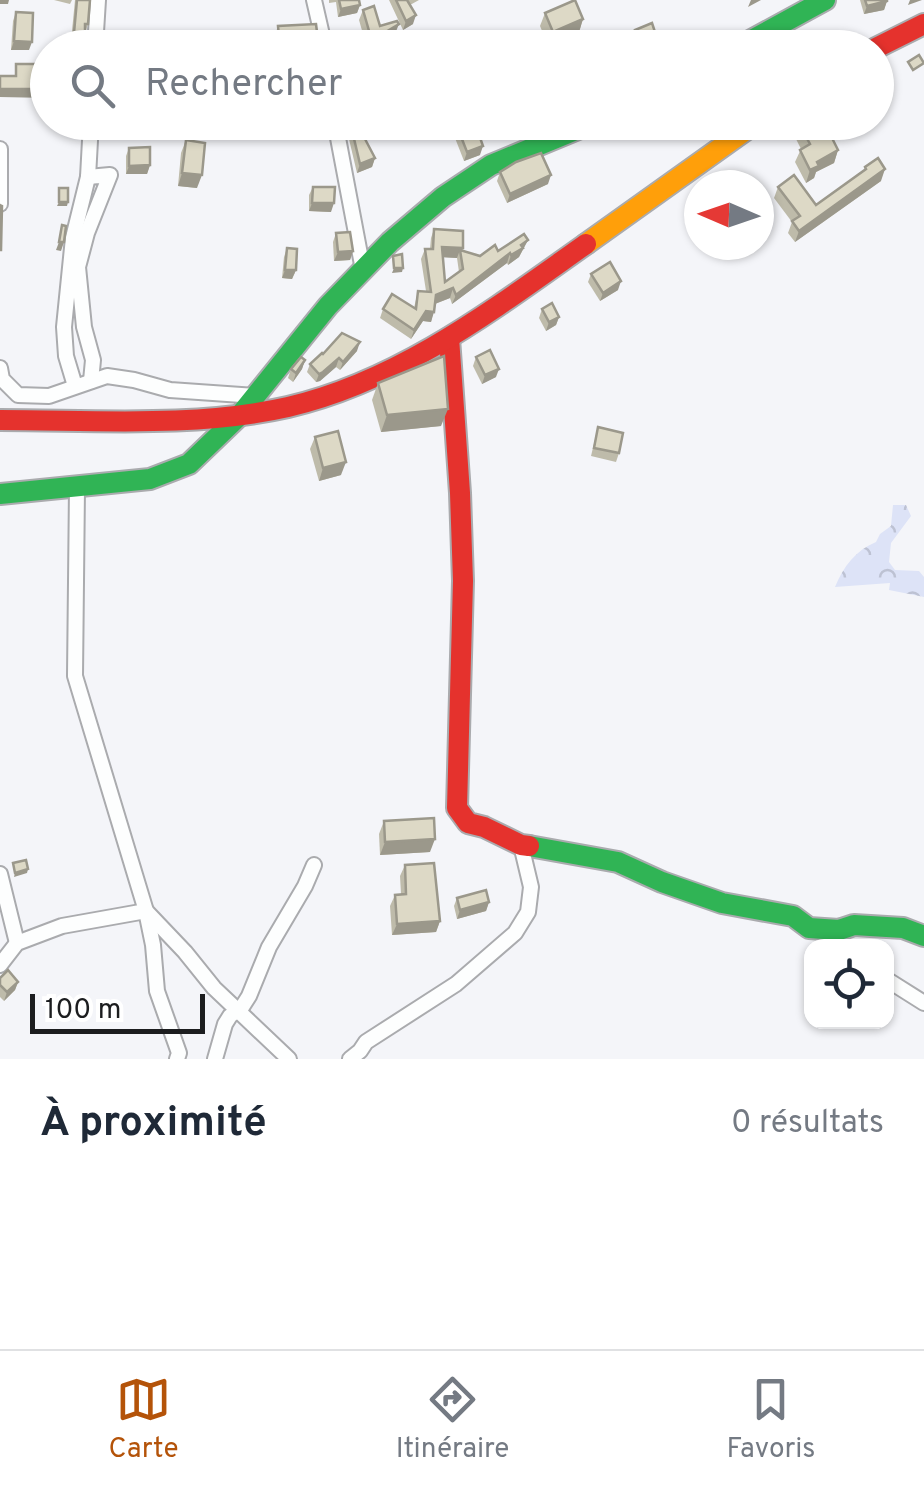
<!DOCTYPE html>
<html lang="fr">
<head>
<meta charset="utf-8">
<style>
  :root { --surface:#fff; --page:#f6f6f7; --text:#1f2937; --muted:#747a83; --line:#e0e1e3; --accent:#b45309 }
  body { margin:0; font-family:Overpass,sans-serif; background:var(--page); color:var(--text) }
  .controls { position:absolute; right:30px; bottom:30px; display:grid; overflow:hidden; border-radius:20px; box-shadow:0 2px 8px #0004 }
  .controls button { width:90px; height:90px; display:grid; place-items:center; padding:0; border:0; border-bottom:2px solid var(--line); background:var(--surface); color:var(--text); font:50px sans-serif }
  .compass { position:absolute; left:684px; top:170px; width:90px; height:90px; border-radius:50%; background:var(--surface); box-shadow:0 2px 8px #0004; rotate:272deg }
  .scale { position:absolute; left:30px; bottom:25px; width:175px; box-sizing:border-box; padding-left:10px; border:5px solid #1c1d1f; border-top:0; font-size:28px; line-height:35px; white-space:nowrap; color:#1c1d1f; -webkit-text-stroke:8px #fff; paint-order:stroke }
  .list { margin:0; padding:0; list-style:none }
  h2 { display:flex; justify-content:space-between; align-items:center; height:130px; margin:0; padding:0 40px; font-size:42px }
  h2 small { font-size:32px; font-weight:400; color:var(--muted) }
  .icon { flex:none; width:55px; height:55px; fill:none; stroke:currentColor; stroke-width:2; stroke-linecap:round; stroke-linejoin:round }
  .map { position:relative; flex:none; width:924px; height:1059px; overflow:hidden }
  .search { position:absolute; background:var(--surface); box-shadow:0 2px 8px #0004; left:30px; right:30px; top:30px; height:110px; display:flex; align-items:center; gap:25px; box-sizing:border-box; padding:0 35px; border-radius:55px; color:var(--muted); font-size:38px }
  .sheet { height:290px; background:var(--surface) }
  nav { display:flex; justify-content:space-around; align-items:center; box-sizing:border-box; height:140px; border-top:2px solid var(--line); background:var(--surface); font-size:28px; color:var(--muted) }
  nav a { display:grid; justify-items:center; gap:5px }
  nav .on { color:var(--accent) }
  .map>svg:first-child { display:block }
  .forest { fill:url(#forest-crowns) }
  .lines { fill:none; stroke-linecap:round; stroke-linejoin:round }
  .street-casing { stroke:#aaabae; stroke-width:18 }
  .fast-casing { stroke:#aaabae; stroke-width:24 }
  .slow-casing { stroke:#aaabae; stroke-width:24 }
  .jam-casing { stroke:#aaabae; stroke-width:24 }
  .street { stroke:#fdfefe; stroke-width:14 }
  .fast { stroke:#30b455; stroke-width:20 }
  .slow { stroke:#ff9f0a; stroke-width:20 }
  .jam { stroke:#e5322d; stroke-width:20 }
  .wall { fill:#bebbaa; fill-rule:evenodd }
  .shaded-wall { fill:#9b988b }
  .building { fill:#ddd9c6; stroke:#9b988b; stroke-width:2.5 }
</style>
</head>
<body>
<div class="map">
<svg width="924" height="1059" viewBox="0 0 924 1059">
  <defs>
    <pattern id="forest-crowns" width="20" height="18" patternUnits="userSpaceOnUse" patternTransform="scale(2.5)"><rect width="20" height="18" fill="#dde3f7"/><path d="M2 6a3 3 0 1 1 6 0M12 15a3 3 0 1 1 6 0" fill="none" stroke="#bdc2d3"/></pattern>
  </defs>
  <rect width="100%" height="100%" fill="#f4f5f9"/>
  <path class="forest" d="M893,505h13l5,11 -20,27 -2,19 6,8 24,1 5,6v20l-35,-7 1,-7 -55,4c8,-20 21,-37 41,-45l4,-8 11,-8z"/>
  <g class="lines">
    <g class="street-casing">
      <g id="street">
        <polyline points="314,0 325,48"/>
        <polyline points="95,48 98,0"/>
        <polyline points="335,122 363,270"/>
        <polyline points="0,149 0,204"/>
        <polyline points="88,177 110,175 87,233 78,267 84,327 93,360 91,381"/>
        <polyline points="0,368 2,379 18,395 49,396 107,376 134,380 170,390 256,396"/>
        <polyline points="75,386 66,356 64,327 73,238 88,177 91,122"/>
        <polyline points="77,488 75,676 146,911 153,945 157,991 179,1053 177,1059"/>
        <polyline points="0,874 17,943"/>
        <polyline points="0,965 17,943 62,926 146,911 185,952 214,988 289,1059"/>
        <polyline points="886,979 924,1003"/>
        <polyline points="215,1059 225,1024 230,1016 242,1007 249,996 269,947 305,886 314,865"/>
        <polyline points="350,1059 360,1051 366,1042 456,984 515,933 528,912 531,887 521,845"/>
      </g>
    </g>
    <g class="fast-casing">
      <g id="fast">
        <polyline points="737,48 825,0"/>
        <polyline points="0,494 150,479 189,464 240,415 328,306 390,242 443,197 491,165 595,122"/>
        <polyline points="529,846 618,862 662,882 722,903 793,916 809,928 839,930 854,925 903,928 924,936"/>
      </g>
    </g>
    <g class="slow-casing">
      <polyline id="slow" points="586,244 757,122"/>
    </g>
    <g class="jam-casing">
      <g id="jam">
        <polyline points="876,48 924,24"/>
        <polyline points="449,338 460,493 463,581 457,808 468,823 484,827 521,845 529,846"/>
        <path d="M0,420c95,0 195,8 288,-13 112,-26 206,-98 298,-163"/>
      </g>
    </g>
    <use href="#street" class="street"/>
    <use href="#fast" class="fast"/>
    <use href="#slow" class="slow"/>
    <use href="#jam" class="jam"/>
  </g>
  <g class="wall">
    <polygon points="54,0 72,0 70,4"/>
    <polygon points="75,0 90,0 88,24 82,42 71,41"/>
    <polygon points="329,0 359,0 360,5 357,13 338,17 336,2 329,3"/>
    <polygon points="389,0 419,0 410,5 413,24 403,30"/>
    <polygon points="860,0 887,0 887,1 884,10 864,14"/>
    <polygon points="363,10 380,26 395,34 387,39 416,48 367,48 359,20"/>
    <polygon points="16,12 29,50 11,50 13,21"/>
    <polygon points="545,13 583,19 579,32 548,45 540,26"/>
    <polygon points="278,26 319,48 274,48 274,38"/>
    <polygon points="635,30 655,32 652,41 635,47 632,38"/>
    <polygon points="386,122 403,122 401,128 390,133"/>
    <polygon points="448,122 468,122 480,155 464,161 455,138 450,140 447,126"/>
    <polygon points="795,122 818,122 824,134 838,150 834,163 816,172 814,178 806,183 795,162 801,149 792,131"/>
    <polygon points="351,126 368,144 375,158 372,167 357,173 348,135"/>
    <polygon points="186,140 197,188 178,186 181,153"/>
    <polygon points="129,148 150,165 147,174 126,174 126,156"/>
    <polygon points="865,167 881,181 795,242 788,233 792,222 774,198 778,187 816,205 864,171"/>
    <polygon points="500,172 548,184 507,203 497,181"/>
    <polygon points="313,187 331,212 309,211 309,195"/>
    <path d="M434,229l28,21 18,6 48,-16 -9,17 -11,8 -1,-2 -55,41 -2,-6 -15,6 -4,18 -8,-1 -12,18 -31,-21 3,-9 31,-1 4,-17h8l-5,-32 4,-10h5l1,-11zM443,257l14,1 2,14 -14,10z"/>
    <polygon points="336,233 353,251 350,260 334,261 333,242"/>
    <polygon points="287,248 296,270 292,279 282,278 284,257"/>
    <polygon points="591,274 618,290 600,301 588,282"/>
    <polygon points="542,309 559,317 556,325 546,331 539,318"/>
    <polygon points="357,351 340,370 336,367 320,381 316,382 307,372 310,364 323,354"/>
    <polygon points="476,357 496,377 482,384 473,366"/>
    <polygon points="305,360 302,369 293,382 288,378 291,369"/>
    <polygon points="378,383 441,426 381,432 372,400"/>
    <polygon points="598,427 619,453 616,462 591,456"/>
    <polygon points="315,437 341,475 319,481 310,449"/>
    <polygon points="384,821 430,852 380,855 379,834"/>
    <polygon points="405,865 440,921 436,932 392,935 390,906 395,895 401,894 400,876"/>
    <polygon points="457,898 489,902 486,911 457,919 454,906"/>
    <polygon points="0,978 18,982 15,990 4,1001 0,997"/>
  </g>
  <g class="shaded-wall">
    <polygon points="0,0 9,0 8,4 0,4"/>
    <polygon points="751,0 761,0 748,7"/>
    <polygon points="910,0 922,0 908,5"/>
    <polygon points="887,1 884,10 864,14 867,6"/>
    <polygon points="360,5 357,13 338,17 341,9"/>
    <polygon points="416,15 413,24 403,30 406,21"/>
    <polygon points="583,19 579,32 548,45 553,32"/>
    <polygon points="399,24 395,34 374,47 374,39"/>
    <polygon points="655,32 652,41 635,47 638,39"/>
    <polygon points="74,33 85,33 82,42 71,41"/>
    <polygon points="14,41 32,42 29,50 11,50"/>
    <polygon points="0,89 48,89 48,98 0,97"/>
    <polygon points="398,122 403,122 401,128 390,133 393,124"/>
    <polygon points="458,129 455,138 450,140 453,131"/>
    <polygon points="483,146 480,155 464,161 467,152"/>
    <polygon points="838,150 834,163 816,172 814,178 806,183 810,170 817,162"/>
    <polygon points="375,158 372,167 357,173 360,164"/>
    <polygon points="150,165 147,174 126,174 129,166"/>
    <polygon points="885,169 881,181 795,242 799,231"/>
    <polygon points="182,173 202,175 197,188 178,186"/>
    <polygon points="551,175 548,184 507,203 510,194"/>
    <polygon points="59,202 68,202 67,206 57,206"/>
    <polygon points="312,203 334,203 331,212 309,211"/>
    <polygon points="528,240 519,257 508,265 511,255"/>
    <polygon points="59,242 64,242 61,251 56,250"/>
    <polygon points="442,247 463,248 461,253 460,250 457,258 438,257"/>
    <polygon points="353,251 350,260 334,261 338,252"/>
    <polygon points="510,253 507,263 452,304 456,295"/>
    <polygon points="394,268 403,268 402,272 392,273"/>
    <polygon points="285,270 296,270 292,279 282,278"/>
    <polygon points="621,281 618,290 600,301 603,293"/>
    <polygon points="453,288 450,298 432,305 436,295"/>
    <polygon points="426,311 434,312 431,322 423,321 411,339 414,330"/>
    <polygon points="559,317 556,325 546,331 549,322"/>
    <polygon points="360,342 357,351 340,370 343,362"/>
    <polygon points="339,358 336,367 320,381 316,382 319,374"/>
    <polygon points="305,360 302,369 293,382 296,373"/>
    <polygon points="499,369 496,377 482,384 485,375"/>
    <polygon points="448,409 441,426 381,432 387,415"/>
    <polygon points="346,462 341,475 319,481 323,468"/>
    <polygon points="435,839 430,852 380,855 385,842"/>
    <polygon points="28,869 27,873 14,877 15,873"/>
    <polygon points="489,902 486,911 457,919 460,910"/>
    <polygon points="440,921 436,932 392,935 397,924"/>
    <polygon points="18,982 15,990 4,1001 7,992"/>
  </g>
  <g class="building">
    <polygon points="77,0 90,0 88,24 85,24 85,33 74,33"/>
    <polygon points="339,0 359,0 360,5 341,9"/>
    <polygon points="396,0 407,0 416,15 406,21"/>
    <polygon points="575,0 583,19 553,32 545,13"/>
    <polygon points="865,0 887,0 887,1 867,6"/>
    <polygon points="374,6 380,26 397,21 399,24 374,39 417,40 416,48 374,48 363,10"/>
    <polygon points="16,12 33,13 32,42 14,41"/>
    <polygon points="652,23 655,32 638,39 635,30"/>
    <polygon points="316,24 319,48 280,48 278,26"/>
    <polygon points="919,55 924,63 913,70 908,62"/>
    <polygon points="16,64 40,64 40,81 48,81 48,89 0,89 0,76 16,76"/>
    <polygon points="366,122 370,138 365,139 375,158 360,164 351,126"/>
    <polygon points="451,122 468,122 472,135 478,132 483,146 467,152 458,129 453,131"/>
    <polygon points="798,122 818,122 824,134 829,132 838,150 817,162 819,166 810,170 800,150 810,144"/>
    <polygon points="186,140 205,143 202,175 182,173"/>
    <polygon points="150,147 150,165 129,166 129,148"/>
    <polygon points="541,153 551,175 510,194 500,172 516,162"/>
    <polygon points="878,158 885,169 799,231 792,221 800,216 778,187 794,175 816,205 866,169 865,167"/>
    <polygon points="313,187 335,187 334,203 312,203"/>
    <rect x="59" y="188" width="9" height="14"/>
    <polygon points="0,205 2,206 1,250 0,250"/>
    <polygon points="62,225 66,226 64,242 59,242"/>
    <polygon points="434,229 463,231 463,248 442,247 445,282 463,269 460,250 480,256 495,245 498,251 524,234 528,240 521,245 523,248 511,255 510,253 456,295 453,288 436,295 434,312 426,311 414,330 383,309 392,294 416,309 418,291 431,292 425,249 433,249"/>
    <polygon points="350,232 353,251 338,252 336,233"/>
    <polygon points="287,248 297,249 296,270 285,270"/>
    <polygon points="402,254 403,268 394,268 393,256"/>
    <polygon points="610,262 621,281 603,293 591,274"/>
    <polygon points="552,303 559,317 549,322 542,309"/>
    <polygon points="342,333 360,342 343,362 339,358 323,372 319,374 310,364 322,353 323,354"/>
    <polygon points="490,350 499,369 485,375 476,357"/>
    <polygon points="444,356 448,409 387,415 378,383"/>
    <polygon points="301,357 305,360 296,373 291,369"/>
    <polygon points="598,427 623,433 619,453 594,448"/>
    <polygon points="338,431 346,462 323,468 315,437"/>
    <polygon points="434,818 435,839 385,842 384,821"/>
    <polygon points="26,860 28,869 15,873 13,863"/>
    <polygon points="434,863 440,921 397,924 395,895 406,894 405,865"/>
    <polygon points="486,890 489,902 460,910 457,898"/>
    <polygon points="8,970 18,982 7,992 0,985 0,978"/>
  </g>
</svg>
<div class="controls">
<button><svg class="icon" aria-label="locate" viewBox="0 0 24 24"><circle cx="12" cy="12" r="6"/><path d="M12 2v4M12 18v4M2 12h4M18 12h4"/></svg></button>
</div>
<svg class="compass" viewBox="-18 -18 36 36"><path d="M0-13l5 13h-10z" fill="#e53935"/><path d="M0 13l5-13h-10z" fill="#747a83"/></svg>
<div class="scale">100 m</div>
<div class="search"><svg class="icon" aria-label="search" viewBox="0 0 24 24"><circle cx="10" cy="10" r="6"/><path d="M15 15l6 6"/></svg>Rechercher</div>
</div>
<section class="sheet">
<h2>À proximité<small>0 résultats</small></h2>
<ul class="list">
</ul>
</section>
<nav>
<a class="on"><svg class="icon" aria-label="map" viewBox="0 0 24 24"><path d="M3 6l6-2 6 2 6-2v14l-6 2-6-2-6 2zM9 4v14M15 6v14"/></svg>Carte</a>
<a><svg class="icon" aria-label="directions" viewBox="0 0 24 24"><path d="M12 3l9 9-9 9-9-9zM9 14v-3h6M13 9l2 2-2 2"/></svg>Itinéraire</a>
<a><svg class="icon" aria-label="saved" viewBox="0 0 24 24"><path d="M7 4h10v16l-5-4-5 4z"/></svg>Favoris</a>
</nav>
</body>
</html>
